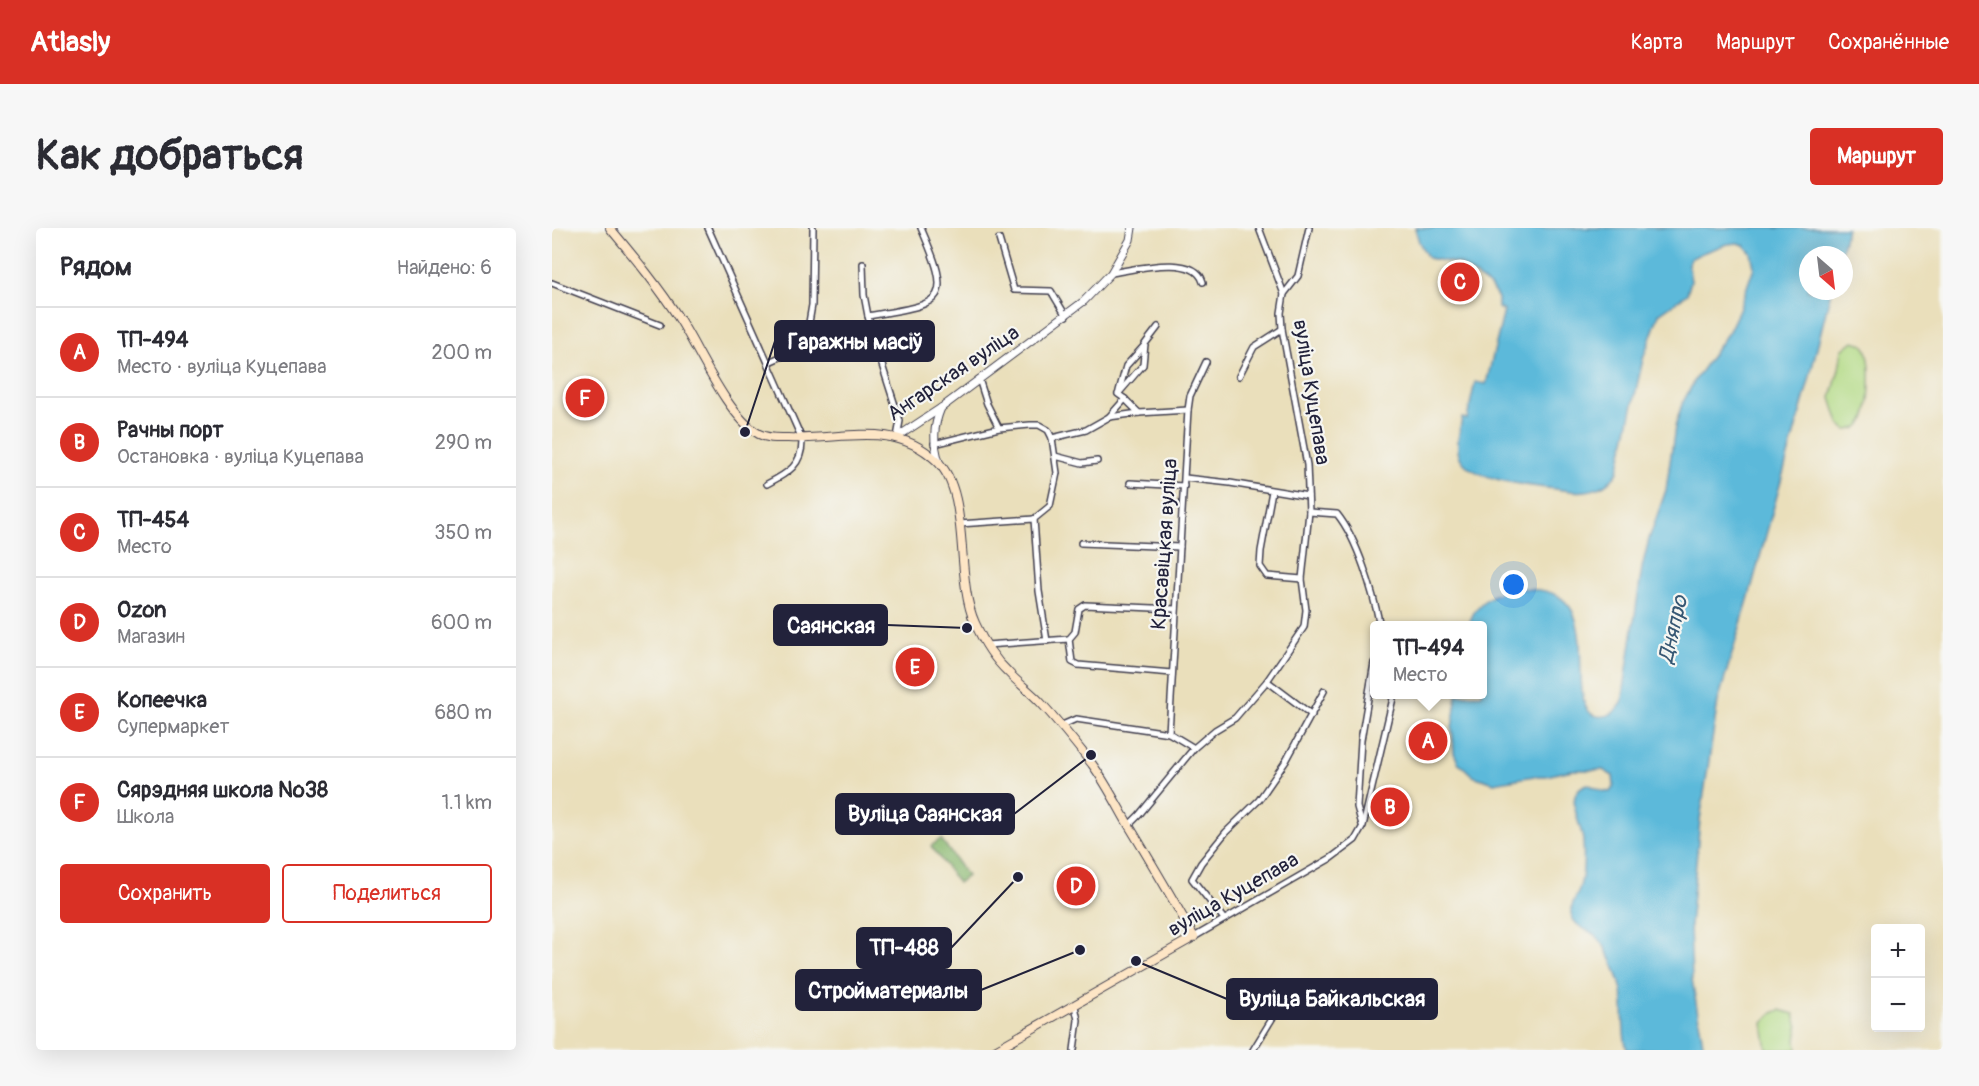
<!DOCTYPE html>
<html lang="ru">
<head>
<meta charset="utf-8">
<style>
  :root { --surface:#fff; --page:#f7f7f7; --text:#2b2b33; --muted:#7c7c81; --line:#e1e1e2; --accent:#d93025 }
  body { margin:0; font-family:Pangolin,sans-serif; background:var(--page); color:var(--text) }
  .controls { position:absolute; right:18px; bottom:18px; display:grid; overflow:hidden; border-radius:6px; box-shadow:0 6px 24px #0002 }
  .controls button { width:54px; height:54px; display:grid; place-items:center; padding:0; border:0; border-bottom:2px solid var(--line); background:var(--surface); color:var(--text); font:30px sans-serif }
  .compass { position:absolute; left:1247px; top:18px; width:54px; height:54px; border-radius:50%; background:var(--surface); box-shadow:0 6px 24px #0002; rotate:152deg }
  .you { position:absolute; left:962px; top:357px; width:21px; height:21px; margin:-15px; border:4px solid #fff; border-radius:50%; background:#1a73e8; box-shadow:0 0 0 9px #1a73e833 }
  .badge { display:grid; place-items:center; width:39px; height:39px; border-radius:50%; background:var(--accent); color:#fff; font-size:20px; font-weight:700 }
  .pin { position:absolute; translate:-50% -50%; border:3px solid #fff; box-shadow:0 2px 6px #0006 }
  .popup { position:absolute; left:818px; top:393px; width:117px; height:78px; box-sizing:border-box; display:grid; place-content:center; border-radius:6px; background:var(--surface); filter:drop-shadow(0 2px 4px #0005); font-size:20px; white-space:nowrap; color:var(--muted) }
  .popup b { font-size:22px; color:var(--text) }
  .popup::after { content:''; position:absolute; left:50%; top:100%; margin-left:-12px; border:12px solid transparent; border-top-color:var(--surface) }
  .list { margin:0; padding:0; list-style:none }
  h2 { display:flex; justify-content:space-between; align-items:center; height:78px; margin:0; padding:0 24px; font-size:26px }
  h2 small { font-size:20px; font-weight:400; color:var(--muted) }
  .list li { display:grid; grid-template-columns:39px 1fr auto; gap:18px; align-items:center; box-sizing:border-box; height:90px; padding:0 24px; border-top:2px solid var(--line) }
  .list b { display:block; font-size:22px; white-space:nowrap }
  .list p { margin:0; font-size:20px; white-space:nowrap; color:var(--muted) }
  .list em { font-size:20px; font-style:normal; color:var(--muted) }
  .actions { display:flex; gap:12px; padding:18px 24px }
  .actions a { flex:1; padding:14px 0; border:2px solid var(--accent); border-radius:6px; text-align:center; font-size:21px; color:var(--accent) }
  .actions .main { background:var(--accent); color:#fff }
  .map { position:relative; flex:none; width:1391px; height:822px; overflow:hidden; border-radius:6px }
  header { display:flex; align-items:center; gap:36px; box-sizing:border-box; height:84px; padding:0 30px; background:var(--accent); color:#fff }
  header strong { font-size:28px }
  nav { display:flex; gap:33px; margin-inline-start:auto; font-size:21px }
  .intro { display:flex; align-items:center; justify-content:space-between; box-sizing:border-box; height:144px; padding:0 36px }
  h1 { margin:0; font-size:42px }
  .button { padding:15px 27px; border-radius:6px; background:var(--accent); color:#fff; font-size:21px; font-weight:700 }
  main { display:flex; gap:36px; padding:0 36px }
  aside { flex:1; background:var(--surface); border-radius:6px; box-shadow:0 6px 24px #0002 }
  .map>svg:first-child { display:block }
  .green { fill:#b2da84; stroke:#6a7e60; stroke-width:1.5 }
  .forest { fill:#8dba72; stroke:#586e56; stroke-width:1.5 }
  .water { fill:#5bb9da; stroke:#3e6e8a; stroke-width:1.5 }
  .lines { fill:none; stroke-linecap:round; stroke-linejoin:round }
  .minor-casing { stroke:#403e4e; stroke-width:8 }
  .tertiary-casing { stroke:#403e4e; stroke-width:9 }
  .secondary-casing { stroke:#403e4e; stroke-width:10 }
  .minor { stroke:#fff; stroke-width:5 }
  .tertiary { stroke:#fff; stroke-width:7 }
  .secondary { stroke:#fde5c5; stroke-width:8 }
  .labels { text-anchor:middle; stroke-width:4.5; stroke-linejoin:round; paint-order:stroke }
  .street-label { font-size:21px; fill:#22223b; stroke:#f6f6f2 }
  .water-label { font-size:22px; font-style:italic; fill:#365773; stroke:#f6f6f2 }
  .leader { fill:none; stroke:#22223b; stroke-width:2 }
  .callout-dot { fill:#22223b; stroke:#f6f6f2; stroke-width:2 }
  .callout { fill:#22223b; stroke:#22223b; stroke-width:2 }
  .callout-label { font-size:22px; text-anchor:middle; font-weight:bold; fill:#fff }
</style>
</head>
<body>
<header>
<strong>Atlasly</strong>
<nav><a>Карта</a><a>Маршрут</a><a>Сохранённые</a></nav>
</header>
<div class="intro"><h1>Как добраться</h1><a class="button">Маршрут</a></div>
<main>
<aside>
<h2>Рядом<small>Найдено: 6</small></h2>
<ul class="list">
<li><span class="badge">A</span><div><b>ТП-494</b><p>Место · вуліца Куцепава</p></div><em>200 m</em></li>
<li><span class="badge">B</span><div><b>Рачны порт</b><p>Остановка · вуліца Куцепава</p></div><em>290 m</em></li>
<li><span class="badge">C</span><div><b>ТП-454</b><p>Место</p></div><em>350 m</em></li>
<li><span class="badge">D</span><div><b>Ozon</b><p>Магазин</p></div><em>600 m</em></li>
<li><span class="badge">E</span><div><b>Копеечка</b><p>Супермаркет</p></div><em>680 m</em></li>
<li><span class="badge">F</span><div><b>Сярэдняя школа №38</b><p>Школа</p></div><em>1.1 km</em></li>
</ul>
<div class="actions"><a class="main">Сохранить</a><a>Поделиться</a></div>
</aside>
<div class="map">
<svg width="1391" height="822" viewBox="0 0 1391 822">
  <rect width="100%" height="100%" fill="#f6f6f2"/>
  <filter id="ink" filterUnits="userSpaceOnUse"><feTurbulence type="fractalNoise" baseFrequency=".0167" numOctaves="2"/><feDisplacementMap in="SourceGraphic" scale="12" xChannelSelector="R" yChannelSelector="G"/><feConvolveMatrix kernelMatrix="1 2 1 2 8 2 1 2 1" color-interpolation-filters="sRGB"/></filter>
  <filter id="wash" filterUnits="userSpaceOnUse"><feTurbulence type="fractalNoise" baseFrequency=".008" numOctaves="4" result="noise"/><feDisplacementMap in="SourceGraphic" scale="24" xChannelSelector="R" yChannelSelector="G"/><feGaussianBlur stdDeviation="1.35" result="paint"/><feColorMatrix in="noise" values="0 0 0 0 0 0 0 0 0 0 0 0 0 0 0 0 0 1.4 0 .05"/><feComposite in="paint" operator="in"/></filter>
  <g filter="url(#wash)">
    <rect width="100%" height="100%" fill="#eadfbb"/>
    <g class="green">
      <path d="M1301,113c5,1 9,2 12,6 8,11 6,65 -2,75 -4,6 -10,8 -17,8l-7,-7 -8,-25 8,-29 3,-19z"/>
      <polygon points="1228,782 1242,786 1246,799 1244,812 1245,822 1215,822 1211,795 1221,785"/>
    </g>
    <polygon class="forest" points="389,611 415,648 406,655 379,618"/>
    <path class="water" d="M863,0h432l-7,27h-32v36h23l-23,93 -60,216 -30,101 -18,119 -10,106 2,53 12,71h-77c-6,-20 -2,-39 -5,-59 -3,-14 -8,-27 -15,-39 -2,-5 -5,-11 -10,-15 -9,-8 -24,-10 -26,-24 -1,-9 7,-18 9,-26 4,-15 4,-31 3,-46 -1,-17 -22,-49 5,-57l14,7 8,1 4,-6 -1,-10 -10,-6h-31l-26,6h-12l-40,7 -21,-7 -15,-14 -4,-9 -2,-24 5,-34 25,-1v-68l-13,-1c5,-20 19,-29 38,-35 10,-3 21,-1 32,0 57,7 35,75 45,112 6,21 29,17 38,1l20,-135 7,-29 17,-49 9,-63 7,-23 13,-24 34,-49 10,-21 15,-43 -3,-14 -7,-8 -6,-2 -11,1 -25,9 -12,6 -2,5 3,17 -4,13 -28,20 -16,45 -25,112c-10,17 -29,22 -47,20 -26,-4 -97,-8 -110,-32 -7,-11 -1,-28 1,-41l5,1 8,-37 11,2 18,-73 -6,-3v-10l-8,-12 -31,-22 -31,-6 -9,-16z"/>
  </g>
  <g filter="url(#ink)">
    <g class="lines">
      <g class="minor-casing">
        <g id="minor">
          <path d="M156,0l94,211c1,26 -14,34 -35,45"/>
          <polyline points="707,0 732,66"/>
          <polyline points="447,11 462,62 499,63 514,88"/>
          <polyline points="311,36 312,67 316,88 322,112 348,193 345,209"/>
          <path d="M559,45c22,-3 84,-20 92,9"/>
          <polyline points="0,55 108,97"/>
          <path d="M316,88c75,-13 87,-11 53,-88"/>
          <polyline points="253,118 260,77 261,0"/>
          <polyline points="217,134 253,118 322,112"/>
          <polyline points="687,148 702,119 730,101"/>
          <polyline points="427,151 435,176 447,200"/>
          <polyline points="567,163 574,138 592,118"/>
          <polyline points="573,171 566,166 591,137 593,116 606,99"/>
          <polyline points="557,189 573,171 587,185"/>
          <polyline points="382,216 447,200 478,197 487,197 496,202 500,210 534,202 557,189 587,185 636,182"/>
          <polyline points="503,228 530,235 545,233"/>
          <polyline points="633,250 678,255 756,268"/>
          <polyline points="578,255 632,258"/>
          <polyline points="720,263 709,323 708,338 715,348 750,351"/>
          <path d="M757,284l28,2c21,26 36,78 43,112"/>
          <polyline points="482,291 487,363 495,413"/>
          <polyline points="482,291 498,278 505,245 500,210"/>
          <polyline points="407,296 482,291"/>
          <polyline points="529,315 628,319"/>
          <polyline points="517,411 523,404 527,381 533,377 624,381"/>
          <polyline points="517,411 520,434 526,437 620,445"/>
          <polyline points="434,417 517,411"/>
          <polyline points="715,453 760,487"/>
          <polyline points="508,498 524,491 617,505 642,520"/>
          <polyline points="617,505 636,182 638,168 654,134"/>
          <polyline points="577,597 587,587 642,520 663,502 683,490 715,453 752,399 754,382 750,351 757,284 755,237 730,101 729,85 732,66 746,48 757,0"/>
          <polyline points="810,597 805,579 809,512 822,435"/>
          <polyline points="672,691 640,651 649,635 674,604 707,572 734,533 772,463"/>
          <polyline points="642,709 779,630 803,612 811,598 842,466"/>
          <polyline points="522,822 526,792 523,778"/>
          <polyline points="701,822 734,768"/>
        </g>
      </g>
      <g class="tertiary-casing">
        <g id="tertiary">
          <polyline points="345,209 389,180 532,73 559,45 578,12 580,0"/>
          <path d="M387,234c-6,-20 -6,-35 2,-54"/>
        </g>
      </g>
      <g class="secondary-casing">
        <path id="secondary" d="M58,0c25,30 49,59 70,92 19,30 48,97 79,114 9,5 20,4 29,4 53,3 104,-19 148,22 36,33 18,117 39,163 8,18 18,35 33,49 10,11 23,20 33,31 18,19 35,41 51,61 14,19 25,41 36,60 23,38 45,75 66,113l-199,113"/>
      </g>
      <use href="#minor" class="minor"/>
      <use href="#tertiary" class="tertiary"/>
      <use href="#secondary" class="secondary"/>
    </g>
  </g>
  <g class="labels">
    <g class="street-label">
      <text transform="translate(401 145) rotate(-34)" y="7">Ангарская вуліца</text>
      <text transform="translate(760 164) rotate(81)" y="7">вуліца Куцепава</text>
      <text transform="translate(612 316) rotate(-86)" y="7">Красавіцкая вуліца</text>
      <text transform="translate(681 666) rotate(-30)" y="7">вуліца Куцепава</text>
    </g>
    <g class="water-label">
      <text transform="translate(1120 401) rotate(-77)" y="8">Дняпро</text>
    </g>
  </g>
  <path class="leader" d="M193 204L223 113M415 400L335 397M539 527L462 586M466 649L399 720M528 722L429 762M584 733L675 771"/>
  <g class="callout-dot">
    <circle cx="193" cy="204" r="6"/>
    <circle cx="415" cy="400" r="6"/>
    <circle cx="539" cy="527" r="6"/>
    <circle cx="466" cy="649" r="6"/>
    <circle cx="528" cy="722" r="6"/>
    <circle cx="584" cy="733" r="6"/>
  </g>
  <g class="callout">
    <rect x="223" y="93" width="159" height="40" rx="6"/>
    <rect x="222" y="377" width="113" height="40" rx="6"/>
    <rect x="284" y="566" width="178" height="40" rx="6"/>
    <rect x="305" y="700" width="94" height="40" rx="6"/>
    <rect x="244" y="742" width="185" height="40" rx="6"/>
    <rect x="675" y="751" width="210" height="40" rx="6"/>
  </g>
  <g class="callout-label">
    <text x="303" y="121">Гаражны масіў</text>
    <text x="279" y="405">Саянская</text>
    <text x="373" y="593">Вуліца Саянская</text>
    <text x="352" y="727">ТП-488</text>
    <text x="336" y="770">Стройматериалы</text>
    <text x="780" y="778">Вуліца Байкальская</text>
  </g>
</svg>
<div class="controls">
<button>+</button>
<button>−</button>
</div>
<svg class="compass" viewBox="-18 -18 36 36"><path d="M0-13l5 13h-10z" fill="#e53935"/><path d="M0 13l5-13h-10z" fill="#7c7c81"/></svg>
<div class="you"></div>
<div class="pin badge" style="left:876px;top:513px">A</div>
<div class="popup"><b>ТП-494</b>Место</div>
<div class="pin badge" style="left:838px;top:579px">B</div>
<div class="pin badge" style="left:908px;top:54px">C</div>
<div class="pin badge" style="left:524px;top:658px">D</div>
<div class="pin badge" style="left:363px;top:439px">E</div>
<div class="pin badge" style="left:33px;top:170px">F</div>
</div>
</main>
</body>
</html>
